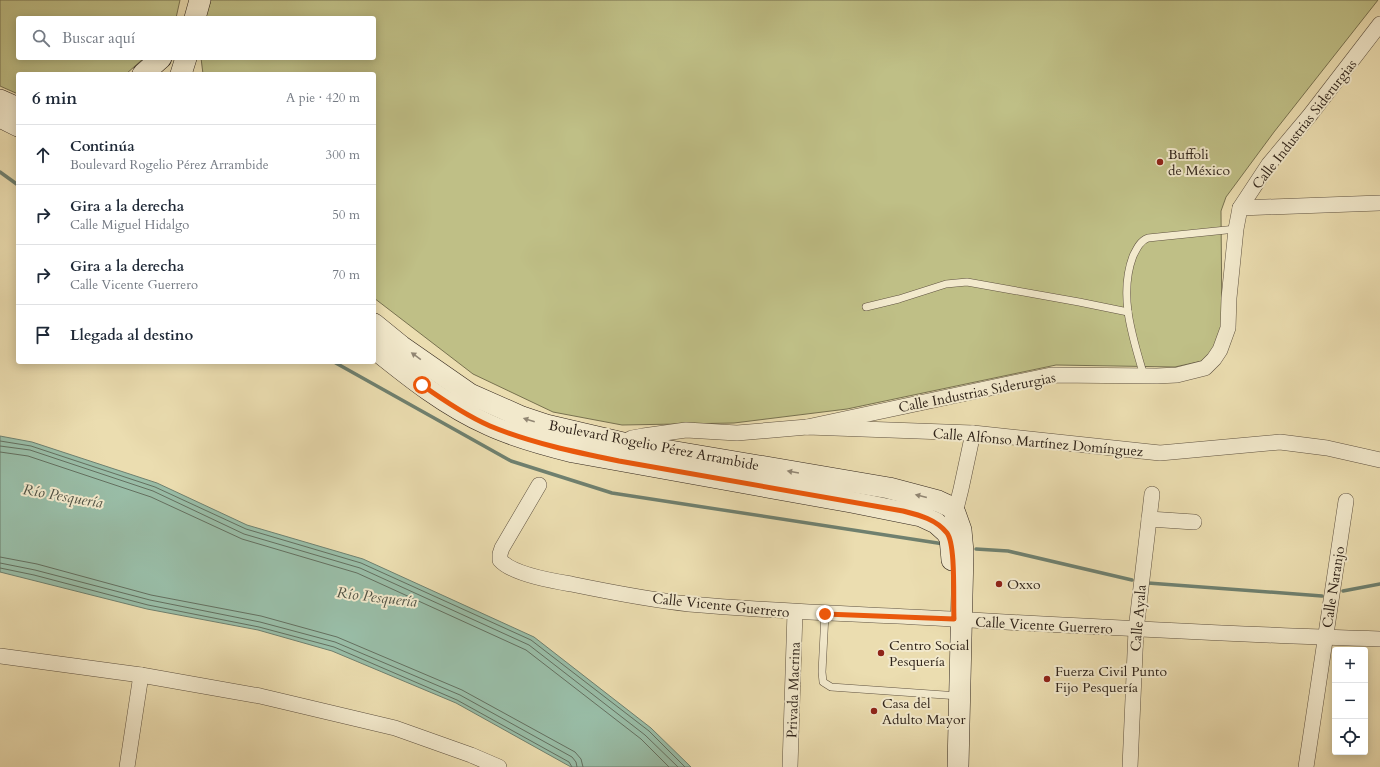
<!DOCTYPE html>
<html lang="es">
<head>
<meta charset="utf-8">
<style>
  :root { --surface:#fff; --page:#f2f2f3; --text:#1f2937; --muted:#747a83; --line:#e0e1e3 }
  body { margin:0; font-family:Cardo,serif; background:var(--page); color:var(--text) }
  .controls { position:absolute; right:12px; bottom:12px; display:grid; overflow:hidden; border-radius:4px; box-shadow:0 2px 10px #0003 }
  .controls button { width:36px; height:36px; display:grid; place-items:center; padding:0; border:0; border-bottom:1px solid var(--line); background:var(--surface); color:var(--text); font:20px sans-serif }
  .stop { position:absolute; width:12px; height:12px; margin:-9px; border:3px solid #ea580c; border-radius:50%; background:#fff }
  .stop.end { background:#ea580c; border-color:#fff; box-shadow:0 1px 4px #0008 }
  .list { margin:0; padding:0; list-style:none }
  h2 { display:flex; justify-content:space-between; align-items:center; height:52px; margin:0; padding:0 16px; font-size:17px }
  h2 small { font-size:13px; font-weight:400; color:var(--muted) }
  .list li { display:grid; grid-template-columns:26px 1fr auto; gap:12px; align-items:center; box-sizing:border-box; height:60px; padding:0 16px; border-top:1px solid var(--line) }
  .list b { display:block; font-size:15px; white-space:nowrap }
  .list p { margin:0; font-size:13px; white-space:nowrap; color:var(--muted) }
  .list em { font-size:13px; font-style:normal; color:var(--muted) }
  .icon { flex:none; width:22px; height:22px; fill:none; stroke:currentColor; stroke-width:2; stroke-linecap:round; stroke-linejoin:round }
  .map { position:relative; flex:none; width:1380px; height:767px; overflow:hidden }
  .search { position:absolute; background:var(--surface); box-shadow:0 2px 10px #0003; left:16px; top:16px; width:360px; height:44px; display:flex; align-items:center; gap:10px; box-sizing:border-box; padding:0 14px; border-radius:4px; color:var(--muted); font-size:15px }
  .panel { position:absolute; background:var(--surface); box-shadow:0 2px 10px #0003; left:16px; top:72px; width:360px; height:292px; border-radius:4px }
  .map>svg:first-child { display:block }
  .green { fill:#bfbf86; stroke:#787250 }
  .water { fill:#99bda7; stroke:#6f806f }
  .lines { fill:none; stroke-linecap:round; stroke-linejoin:round }
  .shore { stroke:#647060; stroke-width:1 }
  .stream { stroke:#6f806f; stroke-width:3.5 }
  .lane-casing { stroke:#5f5240; stroke-width:8 }
  .street-casing { stroke:#5f5240; stroke-width:16 }
  .secondary-casing { stroke:#30241a; stroke-width:22 }
  .lane { stroke:#f2e9cc; stroke-width:7 }
  .street { stroke:#f2e9cc; stroke-width:15 }
  .secondary { stroke:#f2e9cc; stroke-width:21 }
  .oneway { fill:#918673 }
  .route { stroke:#ea580c; stroke-width:5 }
  .poi-dot { fill:#8f2418; stroke:#f2e9cc; stroke-width:1.5 }
  .labels { text-anchor:middle; stroke-width:4; stroke-linejoin:round; paint-order:stroke }
  .street-label { font-size:14px; fill:#30241a; stroke:#f2e9cc }
  .poi-label { font-size:14px; fill:#30241a; stroke:#f2e9cc; text-anchor:start }
  .water-label { font-size:15px; font-style:italic; fill:#505244; stroke:#f2e9cc }
</style>
</head>
<body>
<div class="map">
<svg width="1380" height="767" viewBox="0 0 1380 767">
  <rect width="100%" height="100%" fill="#ebddb0"/>
  <filter id="stains"><feTurbulence type="fractalNoise" baseFrequency=".005" numOctaves="4"/><feColorMatrix values="0 0 0 0 .2 0 0 0 0 .09 0 0 0 0 .02 0 0 0 .5 -.17"/></filter>
  <radialGradient id="worn" r=".72"><stop offset=".6" stop-color="#630" stop-opacity="0"/><stop offset="1" stop-color="#630" stop-opacity=".3"/></radialGradient>
  <g class="green">
    <polygon points="0,0 180,0 176,18 18,18 18,58 144,58 126,74 18,74 18,94 0,86"/>
    <polygon points="211,0 1378,0 1274,132 1226,197 1221,211 1222,329 1214,353 1206,360 1175,367 1056,365 847,409 734,423 622,425 553,412 473,374 374,298 374,74 203,74 201,58 374,58 374,18 205,18"/>
  </g>
  <polygon class="water" points="0,436 32,442 157,483 247,525 363,559 534,637 651,728 691,767 571,767 456,703 332,651 258,630 147,609 0,572"/>
  <g class="lines">
    <g class="shore">
      <polyline points="0,441 31,446 155,487 246,529 361,563 531,640 649,731 685,767"/>
      <polyline points="0,446 30,450 153,491 244,534 360,568 529,645 645,735 678,767"/>
      <polyline points="0,452 28,456 151,497 242,539 357,573 526,650 641,739 669,767"/>
      <polyline points="0,557 37,564 151,595 261,616 337,637 462,690 575,752 581,759 583,767"/>
      <polyline points="0,563 35,570 150,600 260,622 335,642 460,695 572,757 576,762 577,767"/>
      <polyline points="0,568 34,575 148,605 259,627 334,647 457,700 569,762 572,767"/>
    </g>
    <g class="stream">
      <polyline points="0,172 18,185"/>
      <polyline points="334,362 511,461 612,493 944,544"/>
      <polyline points="976,549 1008,551 1132,580"/>
      <polyline points="1148,583 1322,596"/>
      <polyline points="1343,591 1380,584"/>
    </g>
    <g class="lane-casing">
      <g id="lane">
        <polyline points="866,307 899,299 946,284 967,282 1079,302 1128,312"/>
        <path d="M1144,376c-11,-38 -26,-80 -11,-120 4,-8 7,-15 15,-18l88,-9"/>
        <polyline points="825,614 822,672 823,682 831,687 959,696"/>
      </g>
    </g>
    <g class="street-casing">
      <g id="street">
        <polyline points="1240,208 1380,203"/>
        <polyline points="807,427 1051,375 1157,376 1177,375 1205,368 1214,359 1220,350 1228,328 1229,298 1236,229 1240,208 1269,164 1310,115 1380,24"/>
        <polyline points="624,442 632,438 643,436 686,430 737,433 807,427 973,433 1160,453 1280,442 1327,448 1380,460"/>
        <path d="M539,485l-37,63 -2,6v6c12,14 52,21 71,24 39,8 79,16 118,20 88,8 176,10 263,15 143,8 285,16 428,20"/>
        <polyline points="952,519 955,513 961,489 973,433"/>
        <polyline points="1149,519 1194,522"/>
        <polyline points="0,656 141,675 260,696 395,728 471,755 499,767"/>
        <polyline points="127,767 141,675"/>
        <polyline points="790,767 795,612"/>
        <polyline points="1130,767 1136,630 1152,494"/>
        <polyline points="1306,767 1346,501"/>
      </g>
    </g>
    <g class="secondary-casing">
      <g id="secondary">
        <polyline points="195,18 200,0"/>
        <polyline points="143,74 161,58"/>
        <polyline points="181,74 186,58"/>
        <polyline points="0,100 18,108"/>
        <polyline points="0,117 18,126"/>
        <polyline points="374,324 401,346 470,394 522,417 546,425 623,443 889,488 938,501 951,507 955,513 961,530 963,552 958,767"/>
        <path d="M374,348c36,29 72,58 115,77 26,12 56,20 84,27l278,50 70,14 15,7 10,9 4,6 2,22"/>
      </g>
    </g>
    <use href="#lane" class="lane"/>
    <use href="#street" class="street"/>
    <use href="#secondary" class="secondary"/>
  </g>
  <defs><path id="oneway-solid" d="M-6-.8H1V-3.2L6.5 0L1 3.2V.8H-6Z"/></defs>
  <g class="oneway">
    <use href="#oneway-solid" transform="translate(416 356) rotate(-144)"/>
    <use href="#oneway-solid" transform="translate(529 420) rotate(-163)"/>
    <use href="#oneway-solid" transform="translate(793 472) rotate(-170)"/>
    <use href="#oneway-solid" transform="translate(921 496) rotate(-166)"/>
  </g>
  <g class="lines">
    <path class="route" d="M422,385c21,15 43,30 68,41 41,17 85,26 129,35l284,50c16,4 33,8 44,22 9,12 6,68 7,86l-129,-5"/>
  </g>
  <g class="poi-dot">
    <circle cx="1160" cy="162" r="4"/>
    <circle cx="999" cy="584" r="4"/>
    <circle cx="881" cy="653" r="4"/>
    <circle cx="1047" cy="679" r="4"/>
    <circle cx="874" cy="711" r="4"/>
  </g>
  <g class="labels">
    <g class="street-label">
      <text transform="translate(1304 124) rotate(-52)" y="5">Calle Industrias Siderurgias</text>
      <text transform="translate(977 392) rotate(-11)" y="5">Calle Industrias Siderurgias</text>
      <text transform="translate(1038 442) rotate(5)" y="5">Calle Alfonso Martínez Domínguez</text>
      <text transform="translate(654 445) rotate(11)" y="5">Boulevard Rogelio Pérez Arrambide</text>
      <text transform="translate(1333 587) rotate(-81)" y="5">Calle Naranjo</text>
      <text transform="translate(721 605) rotate(6)" y="5">Calle Vicente Guerrero</text>
      <text transform="translate(1138 618) rotate(-85)" y="5">Calle Ayala</text>
      <text transform="translate(1044 625) rotate(3)" y="5">Calle Vicente Guerrero</text>
      <text transform="translate(793 690) rotate(-88)" y="5">Privada Macrina</text>
    </g>
    <g class="poi-label">
      <text x="1168" y="159">Buffoli<tspan x="1168" dy="16">de México</tspan></text>
      <text x="1007" y="589">Oxxo</text>
      <text x="889" y="650">Centro Social<tspan x="889" dy="16">Pesquería</tspan></text>
      <text x="1055" y="676">Fuerza Civil Punto<tspan x="1055" dy="16">Fijo Pesquería</tspan></text>
      <text x="882" y="708">Casa del<tspan x="882" dy="16">Adulto Mayor</tspan></text>
    </g>
    <g class="water-label">
      <text transform="translate(63 496) rotate(10)" y="5">Río Pesquería</text>
      <text transform="translate(377 597) rotate(7)" y="5">Río Pesquería</text>
    </g>
  </g>
  <rect width="100%" height="100%" filter="url(#stains)"/>
  <rect width="100%" height="100%" fill="url(#worn)"/>
</svg>
<div class="controls">
<button>+</button>
<button>−</button>
<button><svg class="icon" aria-label="locate" viewBox="0 0 24 24"><circle cx="12" cy="12" r="6"/><path d="M12 2v4M12 18v4M2 12h4M18 12h4"/></svg></button>
</div>
<div class="stop" style="left:422px;top:385px"></div>
<div class="stop end" style="left:825px;top:614px"></div>
<div class="search"><svg class="icon" aria-label="search" viewBox="0 0 24 24"><circle cx="10" cy="10" r="6"/><path d="M15 15l6 6"/></svg>Buscar aquí</div>
<section class="panel">
<h2>6 min<small>A pie · 420 m</small></h2>
<ul class="list">
<li><svg class="icon" aria-label="ahead" viewBox="0 0 24 24"><path d="M12 20V5M6 11l6-6 6 6"/></svg><div><b>Continúa</b><p>Boulevard Rogelio Pérez Arrambide</p></div><em>300 m</em></li>
<li><svg class="icon" aria-label="right" viewBox="0 0 24 24"><path d="M7 20v-9h11M14 6l5 5-5 5"/></svg><div><b>Gira a la derecha</b><p>Calle Miguel Hidalgo</p></div><em>50 m</em></li>
<li><svg class="icon" aria-label="right" viewBox="0 0 24 24"><path d="M7 20v-9h11M14 6l5 5-5 5"/></svg><div><b>Gira a la derecha</b><p>Calle Vicente Guerrero</p></div><em>70 m</em></li>
<li><svg class="icon" aria-label="arrive" viewBox="0 0 24 24"><path d="M6 21V4h12l-3 4 3 4H6"/></svg><div><b>Llegada al destino</b></div></li>
</ul>
</section>
</div>
</body>
</html>
